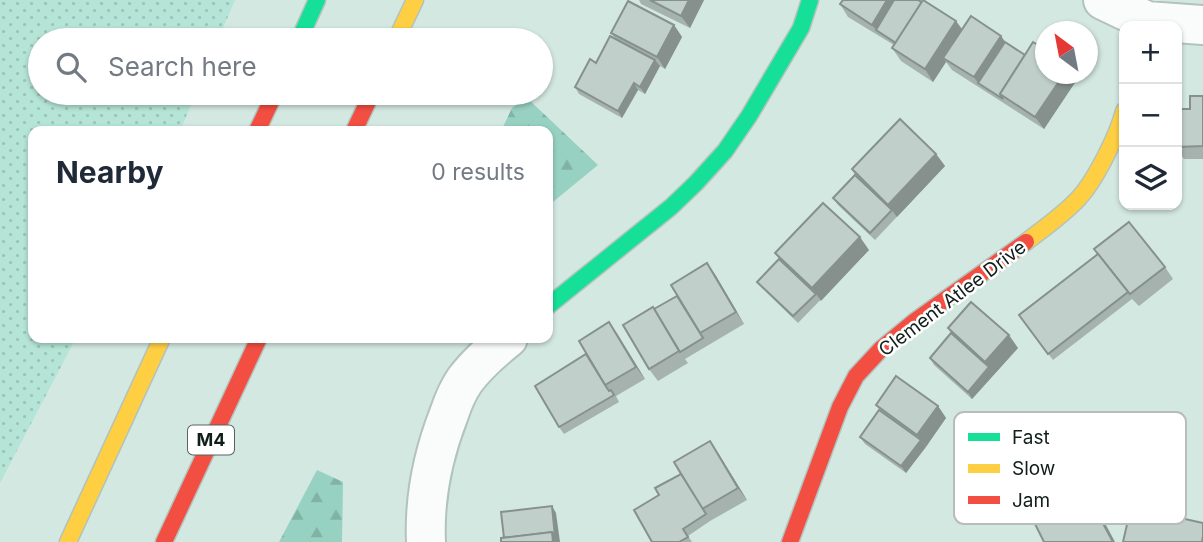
<!DOCTYPE html>
<html lang="en">
<head>
<meta charset="utf-8">
<style>
  :root { --surface:#fff; --page:#f2f2f3; --text:#1f2937; --muted:#747a83; --line:#e0e1e3 }
  body { margin:0; font-family:Inter,sans-serif; background:var(--page); color:var(--text) }
  .controls { position:absolute; right:21px; top:21px; display:grid; overflow:hidden; border-radius:14px; box-shadow:0 2px 5px #0004 }
  .controls button { width:63px; height:63px; display:grid; place-items:center; padding:0; border:0; border-bottom:2px solid var(--line); background:var(--surface); color:var(--text); font:35px sans-serif }
  .compass { position:absolute; left:1035px; top:21px; width:63px; height:63px; border-radius:50%; background:var(--surface); box-shadow:0 2px 5px #0004; rotate:328deg }
  .list { margin:0; padding:0; list-style:none }
  h2 { display:flex; justify-content:space-between; align-items:center; height:91px; margin:0; padding:0 28px; font-size:30px }
  h2 small { font-size:23px; font-weight:400; color:var(--muted) }
  .icon { flex:none; width:38px; height:38px; fill:none; stroke:currentColor; stroke-width:2; stroke-linecap:round; stroke-linejoin:round }
  .map { position:relative; flex:none; width:1203px; height:542px; overflow:hidden }
  .search { position:absolute; background:var(--surface); box-shadow:0 2px 5px #0004; left:28px; top:28px; width:525px; height:77px; display:flex; align-items:center; gap:18px; box-sizing:border-box; padding:0 24px; border-radius:38px; color:var(--muted); font-size:26px }
  .panel { position:absolute; background:var(--surface); box-shadow:0 2px 5px #0004; left:28px; top:126px; width:525px; height:217px; border-radius:14px }
  .map>svg:first-child { display:block }
  .grass { fill:url(#grass-dots) }
  .forest { fill:url(#forest-firs) }
  .lines { fill:none; stroke-linecap:round; stroke-linejoin:round }
  .street-casing { stroke:#b2c3be; stroke-width:42 }
  .fast-casing { stroke:#b2c3be; stroke-width:19 }
  .slow-casing { stroke:#b2c3be; stroke-width:19 }
  .jam-casing { stroke:#b2c3be; stroke-width:19 }
  .street { stroke:#f9fcfb; stroke-width:38 }
  .fast { stroke:#16e098; stroke-width:16 }
  .slow { stroke:#ffcf43; stroke-width:16 }
  .jam { stroke:#f24e42; stroke-width:16 }
  .wall { fill:#a5b2ae }
  .shaded-wall { fill:#86918d }
  .building { fill:#c0cfca; stroke:#86918d; stroke-width:2 }
  .labels { text-anchor:middle; stroke-width:5; stroke-linejoin:round; paint-order:stroke }
  .shield { fill:#fff; stroke:#58625f; stroke-width:2 }
  .shield-label { font-size:18px; font-weight:bold; fill:#111f1b }
  .street-label { font-size:19px; fill:#111f1b; stroke:#fff }
  .key { fill:#fff; stroke:#b8bcbb; stroke-width:2 }
  .key-label { font-size:19px; fill:#111f1b }
</style>
</head>
<body>
<div class="map">
<svg width="1203" height="542" viewBox="0 0 1203 542">
  <defs>
    <pattern id="grass-dots" width="8" height="8" patternUnits="userSpaceOnUse" patternTransform="scale(1.75)"><rect width="8" height="8" fill="#b5e5d6"/><path d="M2 2h.1M6 6h.1" fill="none" stroke="#9bc4b7" stroke-width="1.8" stroke-linecap="round"/></pattern>
    <pattern id="forest-firs" width="22" height="20" patternUnits="userSpaceOnUse" patternTransform="scale(1.75)"><rect width="22" height="20" fill="#97d1c1"/><path d="M5 1l3.5 6h-7zM16 11l3.5 6h-7z" fill="#81b3a5"/></pattern>
  </defs>
  <rect width="100%" height="100%" fill="#d4e8e2"/>
  <polygon class="grass" points="0,0 235,0 218,40 40,40 40,93 196,93 180,131 33,131 33,338 76,338 0,483"/>
  <g class="forest">
    <polygon points="526,97 598,165 548,206 548,131 501,131 512,108"/>
    <polygon points="317,470 343,482 342,542 279,542"/>
  </g>
  <g class="lines">
    <g class="street-casing">
      <g id="street">
        <polyline points="1103,0 1147,21 1203,25"/>
        <path d="M426,542c-2,-44 7,-87 23,-128 4,-12 9,-24 16,-34 12,-16 28,-30 43,-42"/>
      </g>
    </g>
    <g class="fast-casing">
      <g id="fast">
        <polyline points="299,40 317,0"/>
        <polyline points="548,306 671,207 696,183 725,151 749,116 801,28 810,0"/>
      </g>
    </g>
    <g class="slow-casing">
      <g id="slow">
        <polyline points="396,40 415,0"/>
        <path d="M1026,242c17,-13 37,-27 52,-43 17,-18 40,-64 46,-88"/>
        <polyline points="68,542 162,338"/>
      </g>
    </g>
    <g class="jam-casing">
      <g id="jam">
        <polyline points="257,131 275,93"/>
        <polyline points="354,131 372,93"/>
        <polyline points="164,542 259,338"/>
        <polyline points="790,542 840,407 856,376 881,349 915,321 1026,242"/>
      </g>
    </g>
    <use href="#street" class="street"/>
    <use href="#fast" class="fast"/>
    <use href="#slow" class="slow"/>
    <use href="#jam" class="jam"/>
  </g>
  <g class="wall">
    <polygon points="639,0 704,0 690,28 641,4"/>
    <polygon points="840,4 962,30 1001,36 1005,42 1046,74 1074,74 1078,78 1044,129 952,70 946,62 933,82 901,61 892,48 894,45 848,17"/>
    <polygon points="674,25 682,37 665,69 660,66 645,94 638,90 622,118 579,94 575,87 615,38 611,33"/>
    <polygon points="1203,96 1203,159 1184,159 1177,149 1177,109 1190,109"/>
    <polygon points="936,154 945,166 875,240 838,205 833,198 855,175 852,169"/>
    <polygon points="869,250 798,323 762,288 757,282 779,259 775,253"/>
    <polygon points="707,263 716,276 744,324 685,359 688,363 658,381 649,369 656,312 677,296"/>
    <polygon points="1165,267 1173,279 1139,306 1132,299 1053,360 1024,322"/>
    <polygon points="609,322 645,379 616,396 619,402 564,434 559,427 586,354"/>
    <polygon points="948,328 1018,348 972,399 934,365 930,358 951,333"/>
    <polygon points="876,405 938,406 946,418 906,473 865,444 860,437 880,410"/>
    <polygon points="718,453 747,500 710,521 688,536 692,542 652,542 659,495"/>
  </g>
  <g class="shaded-wall">
    <polygon points="689,0 704,0 690,28 681,16"/>
    <polygon points="887,0 903,0 876,30 872,25"/>
    <polygon points="956,21 965,33 943,58 946,62 933,82 925,69"/>
    <polygon points="674,25 682,37 665,69 657,57"/>
    <polygon points="1001,36 1010,49 978,83 974,77"/>
    <polygon points="655,60 660,66 645,94 640,87"/>
    <polygon points="1064,74 1074,74 1078,78 1044,129 1035,117"/>
    <polygon points="634,83 638,90 622,118 618,111"/>
    <polygon points="936,154 945,166 897,217 888,205"/>
    <polygon points="860,237 869,250 821,301 812,288"/>
    <polygon points="707,263 716,276 744,324 736,312"/>
    <polygon points="609,322 618,335 645,379 636,367"/>
    <polygon points="1009,335 1018,348 972,399 968,392 989,367 985,362"/>
    <polygon points="938,406 946,418 926,447 917,435"/>
    <polygon points="921,440 926,447 906,473 901,466"/>
    <polygon points="710,441 718,453 747,500 738,488"/>
    <polygon points="1088,496 1097,508 1115,542 1113,542"/>
    <polygon points="552,506 556,513 560,542 553,542"/>
  </g>
  <g class="building">
    <polygon points="650,0 689,0 681,16"/>
    <polygon points="843,0 887,0 872,25 840,4"/>
    <polygon points="894,0 918,0 922,2 896,43 876,30"/>
    <polygon points="923,0 956,21 925,69 892,48"/>
    <polygon points="628,1 674,25 657,57 611,33"/>
    <polygon points="971,16 1001,36 974,77 943,58"/>
    <polygon points="610,36 655,60 640,87 634,83 618,111 575,87 590,59 596,63"/>
    <polygon points="1005,42 1025,55 1000,94 1003,99 978,83"/>
    <polygon points="1033,42 1046,50 1046,74 1064,74 1035,117 1000,94"/>
    <polygon points="1190,96 1203,96 1203,146 1177,147 1177,109 1190,109"/>
    <polygon points="900,119 936,154 888,205 852,169"/>
    <polygon points="855,175 892,210 870,233 833,198"/>
    <polygon points="823,203 860,237 812,288 775,253"/>
    <polygon points="1129,222 1165,267 1130,294 1094,249"/>
    <polygon points="1098,254 1128,292 1048,354 1019,315"/>
    <polygon points="779,259 816,294 793,316 757,282"/>
    <polygon points="707,263 736,312 700,333 671,285"/>
    <polygon points="677,296 703,338 680,352 654,309"/>
    <polygon points="971,302 1009,335 985,362 948,328"/>
    <polygon points="653,307 679,351 649,369 623,325"/>
    <polygon points="609,322 636,367 605,385 579,341"/>
    <polygon points="951,333 989,367 968,392 930,358"/>
    <polygon points="586,354 605,385 609,391 611,390 614,395 559,427 535,386"/>
    <polygon points="896,376 938,406 917,435 876,405"/>
    <polygon points="879,410 921,440 901,466 860,437"/>
    <polygon points="710,441 738,488 702,509 674,462"/>
    <polygon points="681,474 706,514 683,529 688,537 679,542 652,542 634,510 659,495 655,488"/>
    <polygon points="1088,496 1113,542 1044,542 1035,524"/>
    <polygon points="552,506 555,537 552,532 504,538 501,512"/>
    <polygon points="1131,507 1203,523 1203,536 1202,542 1123,542"/>
    <polygon points="552,532 553,542 501,542 501,538"/>
  </g>
  <g class="labels">
    <rect class="shield" x="188" y="425.5" width="46" height="29" rx="5"/>
    <g class="shield-label">
      <text x="211" y="446">M4</text>
    </g>
    <g class="street-label">
      <text transform="translate(952 298) rotate(-37)" y="7">Clement Atlee Drive</text>
    </g>
  </g>
  <rect x="954" y="412" width="232" height="112" rx="10" class="key"/>
  <rect x="968" y="433" width="32" height="8" fill="#16e098"/>
  <rect x="968" y="464" width="32" height="9" fill="#ffcf43"/>
  <rect x="968" y="496" width="32" height="8" fill="#f24e42"/>
  <g class="key-label">
    <text x="1012" y="444">Fast</text>
    <text x="1012" y="475">Slow</text>
    <text x="1012" y="507">Jam</text>
  </g>
</svg>
<div class="controls">
<button>+</button>
<button>−</button>
<button><svg class="icon" aria-label="layers" viewBox="0 0 24 24"><path d="M12 4l9 5-9 5-9-5zM3 14l9 5 9-5"/></svg></button>
</div>
<svg class="compass" viewBox="-18 -18 36 36"><path d="M0-13l5 13h-10z" fill="#e53935"/><path d="M0 13l5-13h-10z" fill="#747a83"/></svg>
<div class="search"><svg class="icon" aria-label="search" viewBox="0 0 24 24"><circle cx="10" cy="10" r="6"/><path d="M15 15l6 6"/></svg>Search here</div>
<section class="panel">
<h2>Nearby<small>0 results</small></h2>
<ul class="list">
</ul>
</section>
</div>
</body>
</html>
